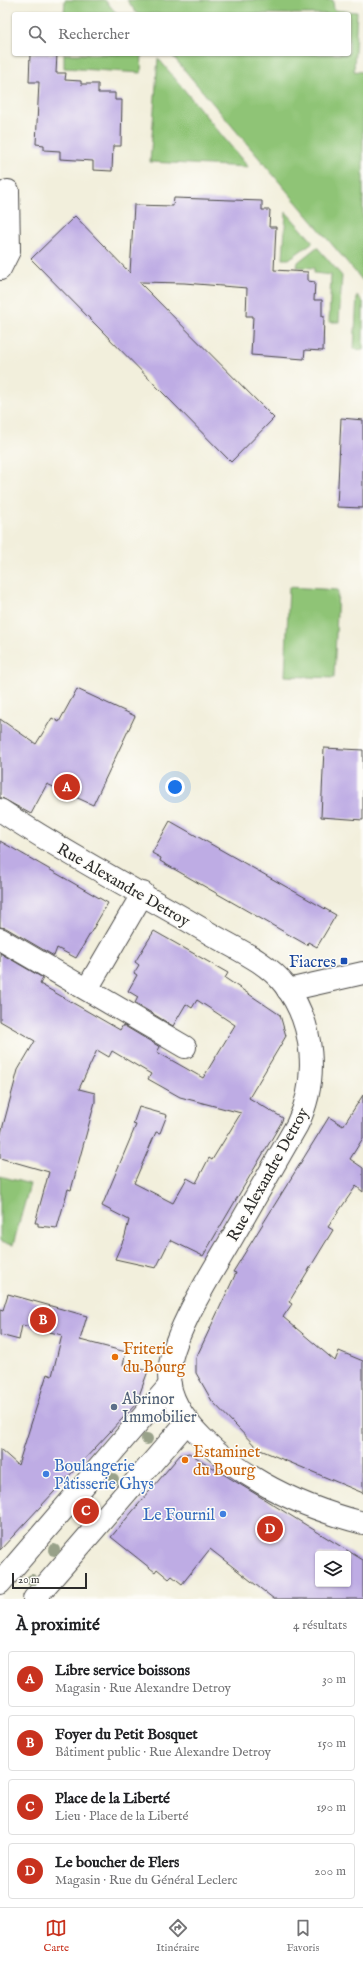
<!DOCTYPE html>
<html lang="fr">
<head>
<meta charset="utf-8">
<style>
  :root { --surface:#fff; --page:#f2f2f2; --text:#202124; --muted:#757577; --line:#e0e0e0; --accent:#c8321e }
  body { margin:0; font-family:"IM FELL English",serif; background:var(--page); color:var(--text) }
  .controls { position:absolute; right:12px; bottom:12px; display:grid; overflow:hidden; border-radius:4px; box-shadow:0 1px 3px #0004 }
  .controls button { width:36px; height:36px; display:grid; place-items:center; padding:0; border:0; border-bottom:1px solid var(--line); background:var(--surface); color:var(--text); font:20px sans-serif }
  .scale { position:absolute; left:12px; bottom:10px; width:75px; box-sizing:border-box; padding-left:4px; border:2px solid #2b2b2b; border-top:0; font-size:11px; line-height:14px; white-space:nowrap; color:#2b2b2b; -webkit-text-stroke:3px #fdfcf7; paint-order:stroke }
  .you { position:absolute; left:175px; top:787px; width:14px; height:14px; margin:-10px; border:3px solid #fff; border-radius:50%; background:#1a73e8; box-shadow:0 0 0 6px #1a73e833 }
  .badge { display:grid; place-items:center; width:26px; height:26px; border-radius:50%; background:var(--accent); color:#fff; font-size:13px; font-weight:700 }
  .pin { position:absolute; translate:-50% -50%; border:2px solid #fff; box-shadow:0 1px 4px #0006 }
  .list { margin:0; padding:0; list-style:none }
  h2 { display:flex; justify-content:space-between; align-items:center; height:52px; margin:0; padding:0 16px; font-size:17px }
  h2 small { font-size:13px; font-weight:400; color:var(--muted) }
  .list li { display:grid; grid-template-columns:26px 1fr auto; gap:12px; align-items:center; box-sizing:border-box; height:56px; margin:0 8px 8px; padding:0 8px; border:1px solid var(--line); border-radius:4px }
  .list b { display:block; font-size:15px; white-space:nowrap }
  .list p { margin:0; font-size:13px; white-space:nowrap; color:var(--muted) }
  .list em { font-size:13px; font-style:normal; color:var(--muted) }
  .icon { flex:none; width:22px; height:22px; fill:none; stroke:currentColor; stroke-width:2; stroke-linecap:round; stroke-linejoin:round }
  .map { position:relative; flex:none; width:363px; height:1599px; overflow:hidden }
  .search { position:absolute; background:var(--surface); box-shadow:0 1px 3px #0004; left:12px; right:12px; top:12px; height:44px; display:flex; align-items:center; gap:10px; box-sizing:border-box; padding:0 14px; border-radius:4px; color:var(--muted); font-size:15px }
  .sheet { height:308px; background:var(--surface) }
  nav { display:flex; justify-content:space-around; align-items:center; box-sizing:border-box; height:56px; border-top:1px solid var(--line); background:var(--surface); font-size:11px; color:var(--muted) }
  nav a { display:grid; justify-items:center; gap:2px }
  nav .on { color:var(--accent) }
  .map>svg:first-child { display:block }
  .green { fill:#8fc476; stroke:#5d7850 }
  .building { fill:#beace4; fill-rule:evenodd }
  .lines { fill:none; stroke-linecap:round; stroke-linejoin:round }
  .minor-casing { stroke:#494846; stroke-width:24 }
  .minor { stroke:#fff; stroke-width:22 }
  .tree { fill:#98a189 }
  .transit-dot { fill:#1a4fb4; stroke:#fdfcf7; stroke-width:1.5 }
  .food-dot { fill:#e8710a; stroke:#fdfcf7; stroke-width:1.5 }
  .service-dot { fill:#5c6f8a; stroke:#fdfcf7; stroke-width:1.5 }
  .shop-dot { fill:#3f7fe0; stroke:#fdfcf7; stroke-width:1.5 }
  .labels { text-anchor:middle; stroke-width:3; stroke-linejoin:round; paint-order:stroke }
  .street-label { font-size:16px; fill:#2b2b2b; stroke:#fdfcf7 }
  .transit-label { font-size:16px; fill:#164399; stroke:#fdfcf7; text-anchor:end }
  .food-label { font-size:16px; fill:#c56008; stroke:#fdfcf7; text-anchor:start }
  .service-label { font-size:16px; fill:#4e5e75; stroke:#fdfcf7; text-anchor:start }
  .shop-label { font-size:16px; fill:#366cbe; stroke:#fdfcf7; text-anchor:start }
</style>
</head>
<body>
<div class="map">
<svg width="363" height="1599" viewBox="0 0 363 1599">
  <rect width="100%" height="100%" fill="#fdfcf7"/>
  <filter id="ink" filterUnits="userSpaceOnUse"><feTurbulence type="fractalNoise" baseFrequency=".025" numOctaves="2"/><feDisplacementMap in="SourceGraphic" scale="8" xChannelSelector="R" yChannelSelector="G"/><feConvolveMatrix kernelMatrix="1 2 1 2 8 2 1 2 1" color-interpolation-filters="sRGB"/></filter>
  <filter id="wash" filterUnits="userSpaceOnUse"><feTurbulence type="fractalNoise" baseFrequency=".012" numOctaves="4" result="noise"/><feDisplacementMap in="SourceGraphic" scale="16" xChannelSelector="R" yChannelSelector="G"/><feGaussianBlur stdDeviation="0.9" result="paint"/><feColorMatrix in="noise" values="0 0 0 0 0 0 0 0 0 0 0 0 0 0 0 0 0 1.4 0 .05"/><feComposite in="paint" operator="in"/></filter>
  <g filter="url(#wash)">
    <rect width="100%" height="100%" fill="#f2efdc"/>
    <g class="green">
      <polygon points="65,0 105,0 117,14 64,14"/>
      <polygon points="127,0 333,0 334,10 357,12 354,71 363,72 363,281 171,54 349,54 349,14 137,14"/>
      <polygon points="64,54 142,54 141,73 64,68"/>
      <polygon points="158,58 248,167 150,162"/>
      <polygon points="286,212 313,242 289,259 283,259"/>
      <polygon points="317,247 342,276 339,322 329,322 331,275 314,273 314,268 297,267 298,262"/>
      <polygon points="357,295 363,302 363,350 354,349"/>
      <polygon points="289,587 338,590 334,678 285,676"/>
      <polygon points="0,1176 30,1184 13,1245 0,1242"/>
    </g>
    <g id="blocks">
      <g class="building">
        <polygon points="30,54 57,54 56,73 66,73 65,80 81,81 81,84 98,84 98,93 115,93 115,100 122,100 121,146 113,146 112,171 93,170 93,161 60,159 60,151 44,150 44,145 36,144 39,82 29,82"/>
        <polygon points="174,198 262,201 262,210 270,210 269,227 276,227 274,270 308,272 308,281 315,282 314,300 322,300 322,316 324,316 323,351 305,350 304,359 251,355 253,316 246,316 247,288 184,283 139,282 274,418 231,462 31,259 75,216 130,273 134,205 173,206"/>
        <polygon points="341,418 363,420 363,508 337,507"/>
        <polygon points="77,689 135,716 93,805 47,784 31,814 0,797 0,719 36,744 52,718 59,722"/>
        <polygon points="324,748 363,750 363,820 321,817"/>
        <polygon points="170,821 336,915 317,947 308,942 307,945 160,861 161,858 152,853"/>
        <polygon points="0,841 108,903 76,958 57,948 54,956 6,928 0,927"/>
        <polygon points="154,931 228,973 225,978 280,1015 286,1036 249,1098 283,1118 281,1123 203,1256 170,1240 156,1268 115,1259 125,1236 129,1220 102,1206 136,1125 133,1124 139,1107 167,1115 160,1133 156,1132 134,1183 173,1203 187,1178 196,1183 209,1158 212,1160 241,1113 180,1097 148,1079 151,1074 112,1051 109,1057 97,1050 79,1089 95,1093 95,1102 71,1190 68,1189 57,1228 38,1226 38,1223 35,1223 49,1172 0,1158 0,1137 18,1070 35,1041 0,1021 0,953 43,978 40,984 120,1030 123,1025 160,1047 157,1052 203,1078 235,1025 197,1000 192,1008 186,1004 173,1026 135,1003 138,997 128,991 137,975 134,973 139,965 135,962"/>
        <polygon points="363,1095 363,1138 350,1159 363,1168 363,1192 356,1186 328,1227 333,1230 289,1302 292,1304 283,1317 335,1361 339,1351 363,1361 363,1493 258,1449 212,1401 196,1373 196,1358 236,1273 233,1272 329,1117 343,1126"/>
        <polygon points="8,1294 87,1316 80,1340 126,1352 123,1365 148,1371 136,1404 0,1550 0,1449 18,1465 47,1374 52,1376 62,1335 22,1325 19,1340 0,1335 0,1309 3,1310"/>
        <path d="M189,1453l174,107v39h-89l-64,-50 -28,35 -10,-8 -3,3 -12,-10 -2,3 -44,-35 69,-82zM318,1554h30v30h-30z"/>
      </g>
    </g>
  </g>
  <g filter="url(#ink)">
    <use href="#blocks" fill-opacity="0" stroke="#494846" stroke-width="1"/>
    <g class="lines">
      <g class="minor-casing">
        <g id="minor">
          <polyline points="0,269 9,251 8,191"/>
          <path d="M0,810c67,45 140,82 209,123 25,15 57,28 75,51 31,40 35,96 13,141 -22,38 -43,75 -65,113 -19,33 -62,99 -63,136 -1,45 58,89 93,109 31,18 67,31 101,40"/>
          <polyline points="0,939 185,1047"/>
          <polyline points="87,989 143,893"/>
          <polyline points="288,990 363,973"/>
          <polyline points="0,1583 170,1385"/>
          <polyline points="34,1599 188,1421"/>
        </g>
      </g>
      <use href="#minor" class="minor"/>
    </g>
    <g class="tree">
      <circle cx="147" cy="1439" r="6"/>
      <circle cx="113" cy="1479" r="6"/>
      <circle cx="54" cy="1550" r="6"/>
      <circle cx="32" cy="1580" r="6"/>
    </g>
  </g>
  <rect class="transit-dot" x="340" y="957" width="8" height="8" rx="2"/>
  <g class="food-dot">
    <circle cx="115" cy="1357" r="4"/>
    <circle cx="185" cy="1460" r="4"/>
  </g>
  <circle class="service-dot" cx="114" cy="1407" r="4"/>
  <g class="shop-dot">
    <circle cx="46" cy="1474" r="4"/>
    <circle cx="223" cy="1514" r="4"/>
  </g>
  <g class="labels">
    <g class="street-label">
      <text transform="translate(124 884) rotate(30)" y="6">Rue Alexandre Detroy</text>
      <text transform="translate(267 1174) rotate(-61)" y="6">Rue Alexandre Detroy</text>
    </g>
    <g class="transit-label">
      <text x="336" y="967">Fiacres</text>
    </g>
    <g class="food-label">
      <text x="123" y="1354">Friterie<tspan x="123" dy="18">du Bourg</tspan></text>
      <text x="193" y="1457">Estaminet<tspan x="193" dy="18">du Bourg</tspan></text>
    </g>
    <g class="service-label">
      <text x="122" y="1404">Abrinor<tspan x="122" dy="18">Immobilier</tspan></text>
    </g>
    <g class="shop-label">
      <text x="54" y="1471">Boulangerie<tspan x="54" dy="18">Pâtisserie Ghys</tspan></text>
      <text x="215" y="1520" text-anchor="end">Le Fournil</text>
    </g>
  </g>
</svg>
<div class="controls">
<button><svg class="icon" aria-label="layers" viewBox="0 0 24 24"><path d="M12 4l9 5-9 5-9-5zM3 14l9 5 9-5"/></svg></button>
</div>
<div class="scale">20 m</div>
<div class="you"></div>
<div class="pin badge" style="left:67px;top:787px">A</div>
<div class="pin badge" style="left:43px;top:1320px">B</div>
<div class="pin badge" style="left:86px;top:1511px">C</div>
<div class="pin badge" style="left:270px;top:1529px">D</div>
<div class="search"><svg class="icon" aria-label="search" viewBox="0 0 24 24"><circle cx="10" cy="10" r="6"/><path d="M15 15l6 6"/></svg>Rechercher</div>
</div>
<section class="sheet">
<h2>À proximité<small>4 résultats</small></h2>
<ul class="list">
<li><span class="badge">A</span><div><b>Libre service boissons</b><p>Magasin · Rue Alexandre Detroy</p></div><em>30 m</em></li>
<li><span class="badge">B</span><div><b>Foyer du Petit Bosquet</b><p>Bâtiment public · Rue Alexandre Detroy</p></div><em>150 m</em></li>
<li><span class="badge">C</span><div><b>Place de la Liberté</b><p>Lieu · Place de la Liberté</p></div><em>190 m</em></li>
<li><span class="badge">D</span><div><b>Le boucher de Flers</b><p>Magasin · Rue du Général Leclerc</p></div><em>200 m</em></li>
</ul>
</section>
<nav>
<a class="on"><svg class="icon" aria-label="map" viewBox="0 0 24 24"><path d="M3 6l6-2 6 2 6-2v14l-6 2-6-2-6 2zM9 4v14M15 6v14"/></svg>Carte</a>
<a><svg class="icon" aria-label="directions" viewBox="0 0 24 24"><path d="M12 3l9 9-9 9-9-9zM9 14v-3h6M13 9l2 2-2 2"/></svg>Itinéraire</a>
<a><svg class="icon" aria-label="saved" viewBox="0 0 24 24"><path d="M7 4h10v16l-5-4-5 4z"/></svg>Favoris</a>
</nav>
</body>
</html>
